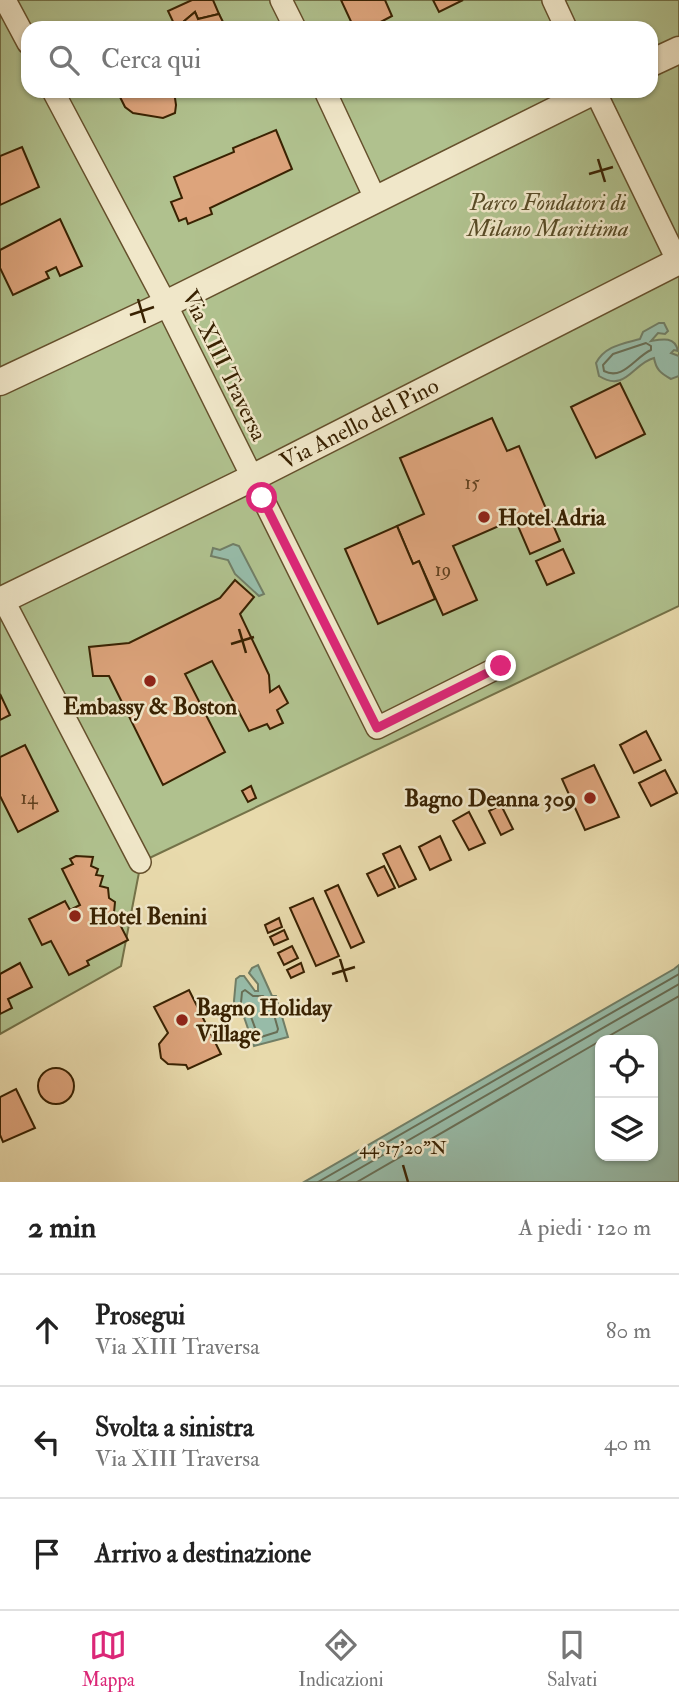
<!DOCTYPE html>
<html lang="it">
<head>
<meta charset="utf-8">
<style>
  :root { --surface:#fff; --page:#f6f6f6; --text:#222; --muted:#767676; --line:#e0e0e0; --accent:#db2777 }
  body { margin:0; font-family:"IM FELL Double Pica",serif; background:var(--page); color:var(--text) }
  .controls { position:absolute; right:21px; bottom:21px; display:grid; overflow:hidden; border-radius:14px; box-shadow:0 2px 5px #0004 }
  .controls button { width:63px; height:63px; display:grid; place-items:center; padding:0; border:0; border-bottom:2px solid var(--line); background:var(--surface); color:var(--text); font:35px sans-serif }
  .stop { position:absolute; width:21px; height:21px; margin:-16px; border:5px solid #db2777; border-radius:50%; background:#fff }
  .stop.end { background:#db2777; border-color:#fff; box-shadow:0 2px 7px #0008 }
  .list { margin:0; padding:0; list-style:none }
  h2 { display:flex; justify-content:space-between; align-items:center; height:91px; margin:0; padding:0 28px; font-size:30px }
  h2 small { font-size:23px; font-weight:400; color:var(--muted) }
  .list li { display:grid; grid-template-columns:46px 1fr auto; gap:21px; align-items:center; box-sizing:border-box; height:112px; padding:0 28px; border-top:2px solid var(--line) }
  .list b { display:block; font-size:26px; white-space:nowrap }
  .list p { margin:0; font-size:23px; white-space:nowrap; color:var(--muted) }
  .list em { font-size:23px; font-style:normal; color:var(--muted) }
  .icon { flex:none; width:38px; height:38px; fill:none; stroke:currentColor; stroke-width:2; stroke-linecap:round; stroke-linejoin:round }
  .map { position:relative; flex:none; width:679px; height:1182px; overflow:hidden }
  .search { position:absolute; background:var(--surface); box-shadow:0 2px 5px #0004; left:21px; right:21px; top:21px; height:77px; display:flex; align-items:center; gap:18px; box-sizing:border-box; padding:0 24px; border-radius:21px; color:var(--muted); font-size:26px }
  .sheet { height:427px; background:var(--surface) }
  nav { display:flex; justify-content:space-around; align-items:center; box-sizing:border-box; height:98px; border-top:2px solid var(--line); background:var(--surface); font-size:19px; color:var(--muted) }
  nav a { display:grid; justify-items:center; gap:4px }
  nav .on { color:var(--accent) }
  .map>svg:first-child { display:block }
  .green { fill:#b0c18e; stroke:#747248; stroke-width:2; fill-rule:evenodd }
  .water { fill:#97bba8; stroke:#717e66; stroke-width:2; fill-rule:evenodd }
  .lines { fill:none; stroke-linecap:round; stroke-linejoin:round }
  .shore { stroke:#686e55; stroke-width:2 }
  .building { fill:#dda47c; stroke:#392202; stroke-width:2 }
  .minor-casing { stroke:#65502c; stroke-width:24 }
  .tertiary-casing { stroke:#65502c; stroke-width:29 }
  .minor { stroke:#f0e7c9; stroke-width:21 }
  .tertiary { stroke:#f0e7c9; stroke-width:26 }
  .route { stroke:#db2777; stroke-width:9 }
  .ticks { fill:none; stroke:#392202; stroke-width:2.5 }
  .poi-dot { fill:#8f2418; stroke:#f0e7c9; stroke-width:2.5 }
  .labels { text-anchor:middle; stroke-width:5; stroke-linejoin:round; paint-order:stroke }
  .number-label { font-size:19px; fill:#624220 }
  .park-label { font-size:23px; font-style:italic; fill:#574a25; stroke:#f0e7c9 }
  .street-label { font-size:23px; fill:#392202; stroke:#f0e7c9 }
  .poi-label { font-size:23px; font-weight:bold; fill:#392202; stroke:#f0e7c9; text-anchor:start }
  .ticks-label { font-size:18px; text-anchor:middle; fill:#392202; stroke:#f0e7c9; stroke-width:5; stroke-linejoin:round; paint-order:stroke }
</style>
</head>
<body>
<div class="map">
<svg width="679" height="1182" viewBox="0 0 679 1182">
  <rect width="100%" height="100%" fill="#e8daac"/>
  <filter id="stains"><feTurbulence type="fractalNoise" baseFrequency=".00286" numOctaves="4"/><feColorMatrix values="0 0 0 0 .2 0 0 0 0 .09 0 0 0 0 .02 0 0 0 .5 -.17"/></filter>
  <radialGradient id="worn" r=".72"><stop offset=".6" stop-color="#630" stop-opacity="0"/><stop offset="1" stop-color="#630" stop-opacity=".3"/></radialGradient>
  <path class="green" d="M0,0h679v606l-538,256 -20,104 -121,68zM28,28h623v63h-623z"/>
  <g class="water">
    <path d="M659,323h5l4,8 -3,3 -7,-1 -7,8c11,-2 24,-5 27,10l-4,-1 -3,3 8,3v20l-8,3c-11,-6 -15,-10 -17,-21 -21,5 -28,35 -55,18l-3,-13c9,-17 26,-19 44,-24l3,-7z"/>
    <polygon points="233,544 239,546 264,594 259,596 235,574 228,560 211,556 213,548 220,550"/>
    <polygon points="258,965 272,996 276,996 288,1037 254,1046 244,1017 235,1007 234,1001 236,979 240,976 244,976 255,991 258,991 258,984 249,973 252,968"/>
    <path d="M679,965v217h-375l370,-213zM653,1040v116h-53v-116z"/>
  </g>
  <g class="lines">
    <g class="shore">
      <path d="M646,343l5,3v4c-16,7 -28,31 -47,21l-1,-6 10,-11z"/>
      <polygon points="245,990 253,996 263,996 271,1004 278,1029 277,1032 261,1037 258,1036 250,1014 241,1003 242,992"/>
      <polyline points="602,1040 679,996"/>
      <polyline points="318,1182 679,974"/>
      <polyline points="336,1182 679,984"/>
      <polyline points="357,1182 600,1041"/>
    </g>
  </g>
  <g class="building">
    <polygon points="192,0 213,0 219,14 198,19 195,12 176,28 168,11"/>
    <polygon points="341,0 385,0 392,16 373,26 374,28 354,28"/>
    <polygon points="433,0 463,0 439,12"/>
    <polygon points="195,12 198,19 219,14 226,28 176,28"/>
    <polygon points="117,91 174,91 176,105 175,113 163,118 133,113 125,107"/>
    <polygon points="276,130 292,169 210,208 212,214 188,224 186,218 179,221 171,202 182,198 174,177 234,152 233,148"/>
    <polygon points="22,147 39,187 0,205 0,156"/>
    <polygon points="60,219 82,266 60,276 56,267 46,272 49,278 13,295 0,268 0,250"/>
    <polygon points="620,383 645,434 596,458 571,407"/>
    <polygon points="492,418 507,451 519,446 560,541 530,554 515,519 453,546 477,600 443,615 419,561 413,564 397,526 424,514 400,458"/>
    <polygon points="397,526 413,564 419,561 435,599 378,624 345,549"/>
    <polygon points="563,549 574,573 547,585 536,561"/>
    <polygon points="235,580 254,597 240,614 269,675 270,692 279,686 288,703 277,710 283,723 270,729 267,724 249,731 212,661 185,674 225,752 163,785 109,676 93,676 89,647 129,643 220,598"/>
    <polygon points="0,694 10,715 0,720"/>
    <polygon points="646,731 661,760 634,773 620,745"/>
    <polygon points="25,745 58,811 18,832 0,796 0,757"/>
    <polygon points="594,765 619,817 585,830 562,779"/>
    <polygon points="665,770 677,793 651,806 639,783"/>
    <polygon points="251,786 256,798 248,802 242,791"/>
    <polygon points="501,805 513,829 501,835 489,811"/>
    <polygon points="469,812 485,843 469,850 453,821"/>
    <polygon points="440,836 451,860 430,870 419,847"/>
    <polygon points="400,846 416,879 399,887 383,854"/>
    <polygon points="76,856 93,857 91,866 98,869 96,875 103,876 100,886 108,888 109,898 115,902 114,913 128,940 87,961 89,965 69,975 51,941 42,945 29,919 65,901 70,910 80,905 62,869 73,864 70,859"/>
    <polygon points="384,866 395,888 378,896 367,874"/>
    <polygon points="338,885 364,942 351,948 325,891"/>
    <polygon points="313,898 339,956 316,966 290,908"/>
    <polygon points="279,918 282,927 268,933 265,925"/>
    <polygon points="284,930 288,939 274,945 270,937"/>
    <polygon points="292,946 298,958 284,965 278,953"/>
    <polygon points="20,963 32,987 8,999 12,1008 0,1014 0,974"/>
    <polygon points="301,963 304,972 291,978 287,970"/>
    <polygon points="189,990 221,1054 188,1069 186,1065 168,1064 161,1058 159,1044 168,1033 154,1007"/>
    <circle cx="56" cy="1086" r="18"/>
    <polygon points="16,1089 35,1128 3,1142 0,1135 0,1097"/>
  </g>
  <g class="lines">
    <g class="minor-casing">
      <g id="minor">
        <polyline points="5,0 28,43"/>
        <polyline points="281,0 295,28"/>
        <polyline points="553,0 566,28"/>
        <polyline points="53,91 166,304 377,728 501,666"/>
        <polyline points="325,91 375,198"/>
        <polyline points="595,91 679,264"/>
        <polyline points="3,599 140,862"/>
      </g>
    </g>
    <g class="tertiary-casing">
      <g id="tertiary">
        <polyline points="651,63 679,50"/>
        <polyline points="0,382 166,304 594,91"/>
        <polyline points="0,601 252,478 679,261"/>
      </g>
    </g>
    <use href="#minor" class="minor"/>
    <use href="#tertiary" class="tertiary"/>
  </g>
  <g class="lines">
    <polyline class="route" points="262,498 377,728 501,666"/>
  </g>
  <path class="ticks" d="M598,159l7,23M589,174l24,-7M138,299l7,24M130,315l24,-8M239,629l7,24M231,644l23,-7M340,959l7,23M332,974l23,-7M403,1165l5,17"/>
  <g class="poi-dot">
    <circle cx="484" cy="517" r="7"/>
    <circle cx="150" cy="681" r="7"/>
    <circle cx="590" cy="798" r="7"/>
    <circle cx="75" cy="916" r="7"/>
    <circle cx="182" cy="1020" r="7"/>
  </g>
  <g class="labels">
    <g class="number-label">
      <text x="472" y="489">15</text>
      <text x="443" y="576">19</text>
      <text x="29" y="804">14</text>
    </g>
    <g class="park-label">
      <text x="548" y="210">Parco Fondatori di<tspan x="548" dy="26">Milano Marittima</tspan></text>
    </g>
    <g class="street-label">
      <text transform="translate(225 365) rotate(64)" y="8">Via XIII Traversa</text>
      <text transform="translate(359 423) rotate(-27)" y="8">Via Anello del Pino</text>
    </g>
    <g class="poi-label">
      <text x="498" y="525">Hotel Adria</text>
      <text x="150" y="714" text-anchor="middle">Embassy &amp; Boston</text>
      <text x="576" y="806" text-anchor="end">Bagno Deanna 309</text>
      <text x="89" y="924">Hotel Benini</text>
      <text x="196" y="1015">Bagno Holiday<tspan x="196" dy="26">Village</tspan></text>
    </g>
  </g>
  <g class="ticks-label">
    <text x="403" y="1154">44°17'20"N</text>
  </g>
  <rect width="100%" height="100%" filter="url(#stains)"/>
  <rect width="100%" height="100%" fill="url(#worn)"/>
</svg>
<div class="controls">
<button><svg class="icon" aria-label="locate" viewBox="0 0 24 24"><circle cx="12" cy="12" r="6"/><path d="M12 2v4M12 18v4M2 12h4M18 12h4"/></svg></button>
<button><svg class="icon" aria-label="layers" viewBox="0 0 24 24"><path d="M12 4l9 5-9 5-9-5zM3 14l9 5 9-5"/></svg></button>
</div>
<div class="stop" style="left:262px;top:498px"></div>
<div class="stop end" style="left:501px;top:666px"></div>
<div class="search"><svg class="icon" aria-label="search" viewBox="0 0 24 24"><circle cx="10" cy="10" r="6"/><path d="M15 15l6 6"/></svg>Cerca qui</div>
</div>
<section class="sheet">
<h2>2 min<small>A piedi · 120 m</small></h2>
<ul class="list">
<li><svg class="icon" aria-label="ahead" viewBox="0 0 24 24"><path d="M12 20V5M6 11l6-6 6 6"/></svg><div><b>Prosegui</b><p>Via XIII Traversa</p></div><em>80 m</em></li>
<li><svg class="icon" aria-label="left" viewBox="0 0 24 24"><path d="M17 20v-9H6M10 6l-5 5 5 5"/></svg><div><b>Svolta a sinistra</b><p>Via XIII Traversa</p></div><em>40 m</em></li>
<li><svg class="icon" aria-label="arrive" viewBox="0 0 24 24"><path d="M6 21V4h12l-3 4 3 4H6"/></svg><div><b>Arrivo a destinazione</b></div></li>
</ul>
</section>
<nav>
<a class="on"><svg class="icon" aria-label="map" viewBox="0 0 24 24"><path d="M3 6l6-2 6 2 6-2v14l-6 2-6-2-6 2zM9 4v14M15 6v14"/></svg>Mappa</a>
<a><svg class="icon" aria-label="directions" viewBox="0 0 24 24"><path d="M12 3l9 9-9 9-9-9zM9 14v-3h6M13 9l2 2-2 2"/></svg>Indicazioni</a>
<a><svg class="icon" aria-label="saved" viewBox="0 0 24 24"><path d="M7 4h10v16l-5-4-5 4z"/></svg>Salvati</a>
</nav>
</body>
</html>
